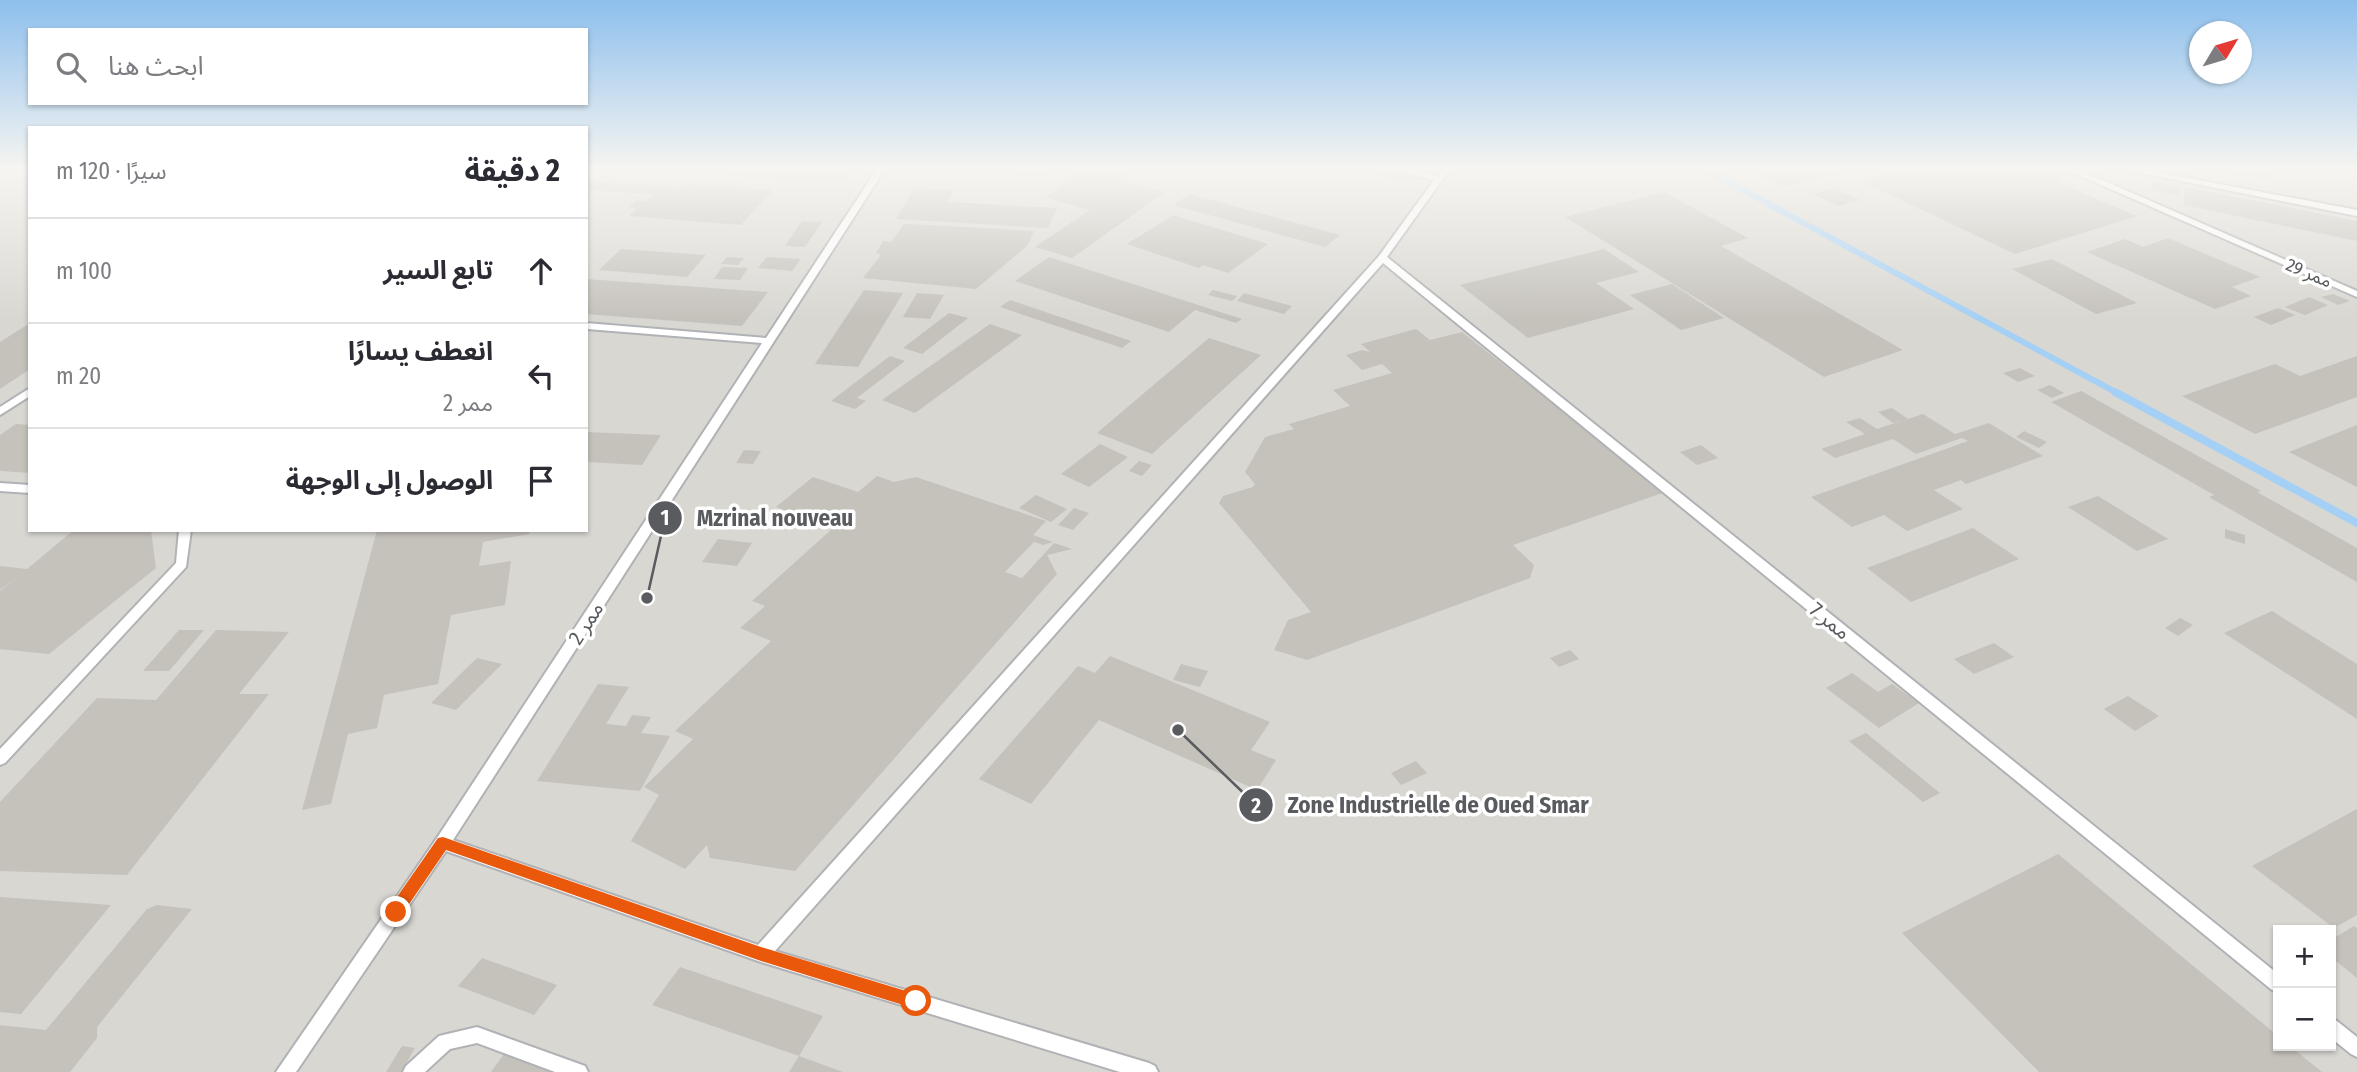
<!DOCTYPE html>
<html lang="ar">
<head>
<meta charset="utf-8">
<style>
  :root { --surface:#fff; --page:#f7f7f7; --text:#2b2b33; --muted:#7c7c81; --line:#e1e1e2 }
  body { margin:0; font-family:"Fira Sans Condensed","Noto Sans Arabic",sans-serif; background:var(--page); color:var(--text); direction:rtl }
  .controls { position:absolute; right:21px; bottom:21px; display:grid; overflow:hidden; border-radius:0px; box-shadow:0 2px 5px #0004 }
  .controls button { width:63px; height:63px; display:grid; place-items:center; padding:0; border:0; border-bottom:2px solid var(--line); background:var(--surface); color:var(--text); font:35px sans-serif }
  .compass { position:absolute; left:2189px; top:21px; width:63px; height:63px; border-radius:50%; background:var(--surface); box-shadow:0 2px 5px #0004; rotate:52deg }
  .stop { position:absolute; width:21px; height:21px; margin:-16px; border:5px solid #ea580c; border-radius:50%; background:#fff }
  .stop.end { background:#ea580c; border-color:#fff; box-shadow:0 2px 7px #0008 }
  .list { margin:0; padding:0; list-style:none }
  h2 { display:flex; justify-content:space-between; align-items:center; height:91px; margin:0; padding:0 28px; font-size:30px }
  h2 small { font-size:23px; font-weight:400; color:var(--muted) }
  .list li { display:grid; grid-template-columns:46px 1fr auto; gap:21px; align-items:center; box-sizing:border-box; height:105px; padding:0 28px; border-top:2px solid var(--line) }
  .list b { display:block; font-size:26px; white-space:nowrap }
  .list p { margin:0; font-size:23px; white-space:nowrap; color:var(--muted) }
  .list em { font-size:23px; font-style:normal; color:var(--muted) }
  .icon { flex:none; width:38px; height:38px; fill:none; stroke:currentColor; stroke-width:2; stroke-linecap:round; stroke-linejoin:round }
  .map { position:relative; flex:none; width:2357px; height:1072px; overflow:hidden; direction:ltr }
  .search { position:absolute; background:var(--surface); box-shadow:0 2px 5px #0004; left:28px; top:28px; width:560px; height:77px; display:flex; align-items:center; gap:18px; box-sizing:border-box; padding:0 24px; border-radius:0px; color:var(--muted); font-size:26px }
  .panel { position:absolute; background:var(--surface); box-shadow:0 2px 5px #0004; left:28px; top:126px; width:560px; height:406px; border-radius:0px; direction:rtl }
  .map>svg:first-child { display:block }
  .industrial { fill:#d9d7d2; fill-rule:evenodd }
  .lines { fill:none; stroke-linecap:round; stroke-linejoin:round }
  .stream-far1 { stroke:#a5d0f5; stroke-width:6 }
  .stream { stroke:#a5d0f5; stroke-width:8 }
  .building { fill:#c5c2bc }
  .lane-casing { stroke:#b1b2b6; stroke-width:4 }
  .lane { fill:#fff; fill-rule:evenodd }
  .route { fill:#ea580c }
  .labels { text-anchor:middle; stroke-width:7; stroke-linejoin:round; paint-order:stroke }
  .far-street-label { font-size:18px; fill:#595b5f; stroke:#fff }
  .street-label { font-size:21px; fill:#595b5f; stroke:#fff }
  .leader { fill:none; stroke:#595b5f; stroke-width:2.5 }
  .callout-dot { fill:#595b5f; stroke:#fff; stroke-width:2.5 }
  .mark-label { font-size:21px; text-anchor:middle; font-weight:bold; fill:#fff }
  .callout-label { font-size:23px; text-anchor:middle; font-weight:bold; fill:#595b5f; stroke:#fff; stroke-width:7; stroke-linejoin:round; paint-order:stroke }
</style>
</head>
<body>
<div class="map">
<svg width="2357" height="1072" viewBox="0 0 2357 1072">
  <rect width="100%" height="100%" fill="#eae8e0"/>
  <path class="industrial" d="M0,169h30v361h556v-361h1771v903h-2357zM2278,930h53v116h-53z"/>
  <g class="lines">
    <polyline class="stream-far1" points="1704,169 2119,394"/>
    <polyline class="stream" points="2115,392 2357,523"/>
  </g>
  <g class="building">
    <polygon points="648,169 694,169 690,174"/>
    <polygon points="735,169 837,169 850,170 843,181 729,176"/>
    <polygon points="977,169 1049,169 1047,175 976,172"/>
    <polygon points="1088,169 1134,170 1120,180 1165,192 1072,258 1035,247 1090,210 1045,197"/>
    <polygon points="1357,169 1380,169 1418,178 1413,183"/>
    <polygon points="1750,169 1826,169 1836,174 1784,187"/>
    <polygon points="1904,169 2027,169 2043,176 2038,173 2048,171 2068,181 2059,183 2137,216 2015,254 1861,181"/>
    <polygon points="2223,169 2267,169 2267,179 2223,171"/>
    <polygon points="586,181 655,185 648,193 656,186 680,188 684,184 773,190 741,225 629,216 637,208 628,207 636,200 646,201 653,194 586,190"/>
    <polygon points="2152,181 2180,187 2179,196 2151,190"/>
    <polygon points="2185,187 2357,221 2357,241 2184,205"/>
    <polygon points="914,188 954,190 948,202 1057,208 1048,228 896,219"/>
    <polygon points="1834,188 1860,200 1838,206 1813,194"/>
    <polygon points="1664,192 1748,238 1721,246 1903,350 1824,377 1565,217"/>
    <polygon points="1190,194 1340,235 1325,247 1173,205"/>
    <polygon points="1173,215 1268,244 1228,273 1203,265 1199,268 1127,244"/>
    <polygon points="802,221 822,222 805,247 785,246"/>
    <polygon points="904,224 928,225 1034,231 1027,246 976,289 863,278 881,255 876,253 883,241 891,242"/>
    <polygon points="2168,238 2260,277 2232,287 2251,296 2215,309 2087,252 2125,239 2143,247"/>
    <polygon points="621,249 706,255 687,277 599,270"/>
    <polygon points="1604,249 1639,272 1596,283 1634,309 1528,338 1460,285"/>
    <polygon points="727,257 744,258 738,265 721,264"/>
    <polygon points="767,257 801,259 792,271 758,268"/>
    <polygon points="1049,257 1242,319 1236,323 1195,310 1169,332 1015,281"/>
    <polygon points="2052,259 2137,303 2096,314 2012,269"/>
    <polygon points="722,267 748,268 740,280 714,279"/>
    <polygon points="586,279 768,292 742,326 586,314"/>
    <polygon points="1672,284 1724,318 1681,330 1630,295"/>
    <polygon points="864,290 903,293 858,367 815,364"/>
    <polygon points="1213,290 1237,296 1232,301 1208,295"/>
    <polygon points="917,293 944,295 930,319 903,317"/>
    <polygon points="1244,293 1292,306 1284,314 1237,301"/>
    <polygon points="2333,294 2350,301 2338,305 2321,297"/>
    <polygon points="2309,297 2328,305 2305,315 2285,307"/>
    <polygon points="1010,300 1131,341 1122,348 1000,307"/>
    <polygon points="2278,308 2295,315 2271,325 2254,317"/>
    <polygon points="949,313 968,318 922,354 903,348"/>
    <polygon points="30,323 30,369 0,389 0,342"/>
    <polygon points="990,324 1022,335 915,413 882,400"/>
    <polygon points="1416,329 1430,340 1462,332 1665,492 1513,545 1534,565 1530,578 1307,660 1274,650 1288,620 1311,612 1219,503 1223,496 1253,487 1255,484 1245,472 1265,437 1294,429 1289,424 1350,406 1333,390 1392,373 1382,364 1362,370 1346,355 1362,350 1370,352 1361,344"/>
    <polygon points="1209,338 1261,355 1152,454 1097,433"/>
    <polygon points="890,356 905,361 857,398 866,401 855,409 831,401"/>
    <polygon points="2357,356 2357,397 2255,434 2182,396 2275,364 2300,376"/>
    <polygon points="2020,368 2035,376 2018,382 2003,373"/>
    <polygon points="2050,385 2064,393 2052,398 2037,390"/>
    <polygon points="2081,391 2261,491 2257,492 2357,548 2357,582 2209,497 2214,495 2051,402"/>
    <polygon points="1892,408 1908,419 1923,414 1955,434 1989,423 2043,456 1966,484 1961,480 1934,490 1963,509 1907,531 1884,515 1852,527 1811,497 1968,441 1962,438 1916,454 1893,439 1835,458 1821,449 1865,434 1846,422 1860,418 1877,429 1904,420 1893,423 1878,412"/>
    <polygon points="16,424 30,425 30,473 0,471 0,435"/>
    <polygon points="2357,425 2357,487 2289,452"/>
    <polygon points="2024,431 2047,442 2039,448 2016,437"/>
    <polygon points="586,432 661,435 642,465 586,462"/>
    <polygon points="1100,444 1128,457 1089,487 1061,474"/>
    <polygon points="1701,445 1718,458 1697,465 1680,452"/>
    <polygon points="744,450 761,451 753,464 736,463"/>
    <polygon points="1139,461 1152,465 1142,476 1129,471"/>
    <polygon points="877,476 894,482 916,477 1046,521 1033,535 1053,542 1043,545 1034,542 1005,572 1022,578 1054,543 1072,549 1047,555 1057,574 795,871 710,858 707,845 685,869 631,841 659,795 644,787 693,739 675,731 771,641 740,628 765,606 752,601 833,528 776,507 813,477 858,492"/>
    <polygon points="1036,495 1067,509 1051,522 1019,508"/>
    <polygon points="2098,496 2168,539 2137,551 2068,507"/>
    <polygon points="1074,508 1089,513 1073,530 1058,525"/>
    <polygon points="1973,528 2019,559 1911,602 1867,568"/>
    <polygon points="2225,529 2245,535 2245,544 2225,538"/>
    <polygon points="74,530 151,530 156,568 49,654 0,649 0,591 16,578 0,590 0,566 27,569"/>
    <polygon points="377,530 530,530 529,534 483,542 479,566 511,561 505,605 451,615 438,684 384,695 377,728 348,734 331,804 302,810"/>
    <polygon points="718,539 752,543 737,566 702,562"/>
    <polygon points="2272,611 2357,664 2357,719 2224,633"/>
    <polygon points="2180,618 2193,625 2178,636 2165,628"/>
    <polygon points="179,630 204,630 169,671 143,671"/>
    <polygon points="216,630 289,632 239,694 269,694 127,875 0,871 0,802 97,698 156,700"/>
    <polygon points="1994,643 2014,657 1974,674 1954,659"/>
    <polygon points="1570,650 1579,659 1559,667 1550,658"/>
    <polygon points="1110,656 1270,722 1251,750 1276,760 1257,790 1099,720 1031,804 979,779 1078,666 1095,673"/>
    <polygon points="477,658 502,664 456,710 431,703"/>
    <polygon points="1181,664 1208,671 1200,687 1173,680"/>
    <polygon points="1852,673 1878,692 1892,684 1919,703 1879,728 1826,688"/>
    <polygon points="598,684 629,687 606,724 626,726 632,715 651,717 641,733 670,736 640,791 537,781"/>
    <polygon points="2128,696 2159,716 2135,731 2104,709"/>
    <polygon points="1866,733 1940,793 1923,802 1849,741"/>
    <polygon points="1416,761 1427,773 1401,785 1391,773"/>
    <polygon points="2357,809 2357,915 2334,928 2252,866"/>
    <polygon points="2058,854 2278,1036 2278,1046 2290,1046 2322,1072 2039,1072 1902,933"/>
    <polygon points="0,897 111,905 21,1014 0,1012"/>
    <polygon points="157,905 192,909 97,1027 97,1038 70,1072 0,1072 0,1025 46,1030 147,909"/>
    <polygon points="2354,926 2357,928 2357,978 2331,957 2331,940"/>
    <polygon points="482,958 557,985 534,1015 458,986"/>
    <polygon points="680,967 823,1016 799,1056 652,1005"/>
    <polygon points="402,1046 415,1048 401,1072 386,1072"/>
    <polygon points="504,1054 551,1072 491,1072"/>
    <polygon points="799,1056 843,1072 789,1072"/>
  </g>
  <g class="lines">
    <g class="lane-casing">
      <g id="lane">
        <polygon points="877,169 885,169 453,840 758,945 1379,256 1434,180 1390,169 1407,169 1437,176 1442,169 1450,169 1387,257 2278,974 2278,992 2272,990 1383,263 775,951 1149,1063 1155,1066 1158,1072 1120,1072 761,962 446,851 296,1072 276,1072 437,838 762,343 587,329 586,323 766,338"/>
        <polygon points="2065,169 2077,169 2357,291 2357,297"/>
        <polygon points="2121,169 2140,169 2357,210 2357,216"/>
        <polygon points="30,388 30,396 0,415 0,407"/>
        <polygon points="0,483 30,485 30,493 0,491"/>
        <polygon points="179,530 191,530 186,567 5,763 0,765 0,749 176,563"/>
        <polygon points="2331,1019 2337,1021 2357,1037 2357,1057 2351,1054 2331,1038"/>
        <polygon points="477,1027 585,1066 588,1072 555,1072 477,1043 450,1049 425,1072 403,1072 406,1066 439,1036"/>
      </g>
    </g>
    <use href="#lane" class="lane"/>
  </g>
  <linearGradient id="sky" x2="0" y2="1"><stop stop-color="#8dbfed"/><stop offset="0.53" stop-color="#f6f5f1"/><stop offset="1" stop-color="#f6f5f1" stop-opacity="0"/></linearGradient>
  <rect width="2357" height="319" fill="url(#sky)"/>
  <polygon class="route" points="443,837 761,947 916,994 922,996 924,1001 922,1006 916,1009 761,961 446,850 401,916 390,916 388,912 390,907 438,838"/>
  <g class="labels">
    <g class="far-street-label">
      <text transform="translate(2309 273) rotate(23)" y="6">ممر 29</text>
    </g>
    <g class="street-label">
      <text transform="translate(1830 621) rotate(39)" y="7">ممر 7</text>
      <text transform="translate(586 623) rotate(-57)" y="7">ممر 2</text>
    </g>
  </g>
  <path class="leader" d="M647 598L665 518M1178 730L1256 805"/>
  <g class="callout-dot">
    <circle cx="647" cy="598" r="7"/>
    <circle cx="1178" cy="730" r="7"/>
    <circle cx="665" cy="518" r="18"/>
    <circle cx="1256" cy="805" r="18"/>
  </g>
  <g class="mark-label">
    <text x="665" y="525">1</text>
    <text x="1256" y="813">2</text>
  </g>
  <g class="callout-label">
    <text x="775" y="526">Mzrinal nouveau</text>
    <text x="1438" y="813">Zone Industrielle de Oued Smar</text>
  </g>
</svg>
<div class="controls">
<button>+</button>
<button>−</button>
</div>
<svg class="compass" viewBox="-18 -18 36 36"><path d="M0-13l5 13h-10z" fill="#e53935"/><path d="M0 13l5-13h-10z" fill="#7c7c81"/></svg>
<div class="stop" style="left:916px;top:1001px"></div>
<div class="stop end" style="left:396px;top:912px"></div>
<div class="search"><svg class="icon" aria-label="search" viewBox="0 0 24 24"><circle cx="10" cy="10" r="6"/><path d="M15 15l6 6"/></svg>ابحث هنا</div>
<section class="panel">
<h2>2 دقيقة<small>سيرًا · 120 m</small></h2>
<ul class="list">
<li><svg class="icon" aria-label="ahead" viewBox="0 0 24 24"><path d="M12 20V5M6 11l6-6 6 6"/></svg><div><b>تابع السير</b></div><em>100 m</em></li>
<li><svg class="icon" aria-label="left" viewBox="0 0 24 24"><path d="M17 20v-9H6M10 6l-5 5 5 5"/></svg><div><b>انعطف يسارًا</b><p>ممر 2</p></div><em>20 m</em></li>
<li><svg class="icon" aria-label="arrive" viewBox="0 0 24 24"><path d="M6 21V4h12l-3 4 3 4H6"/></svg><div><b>الوصول إلى الوجهة</b></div></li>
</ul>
</section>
</div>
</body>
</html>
